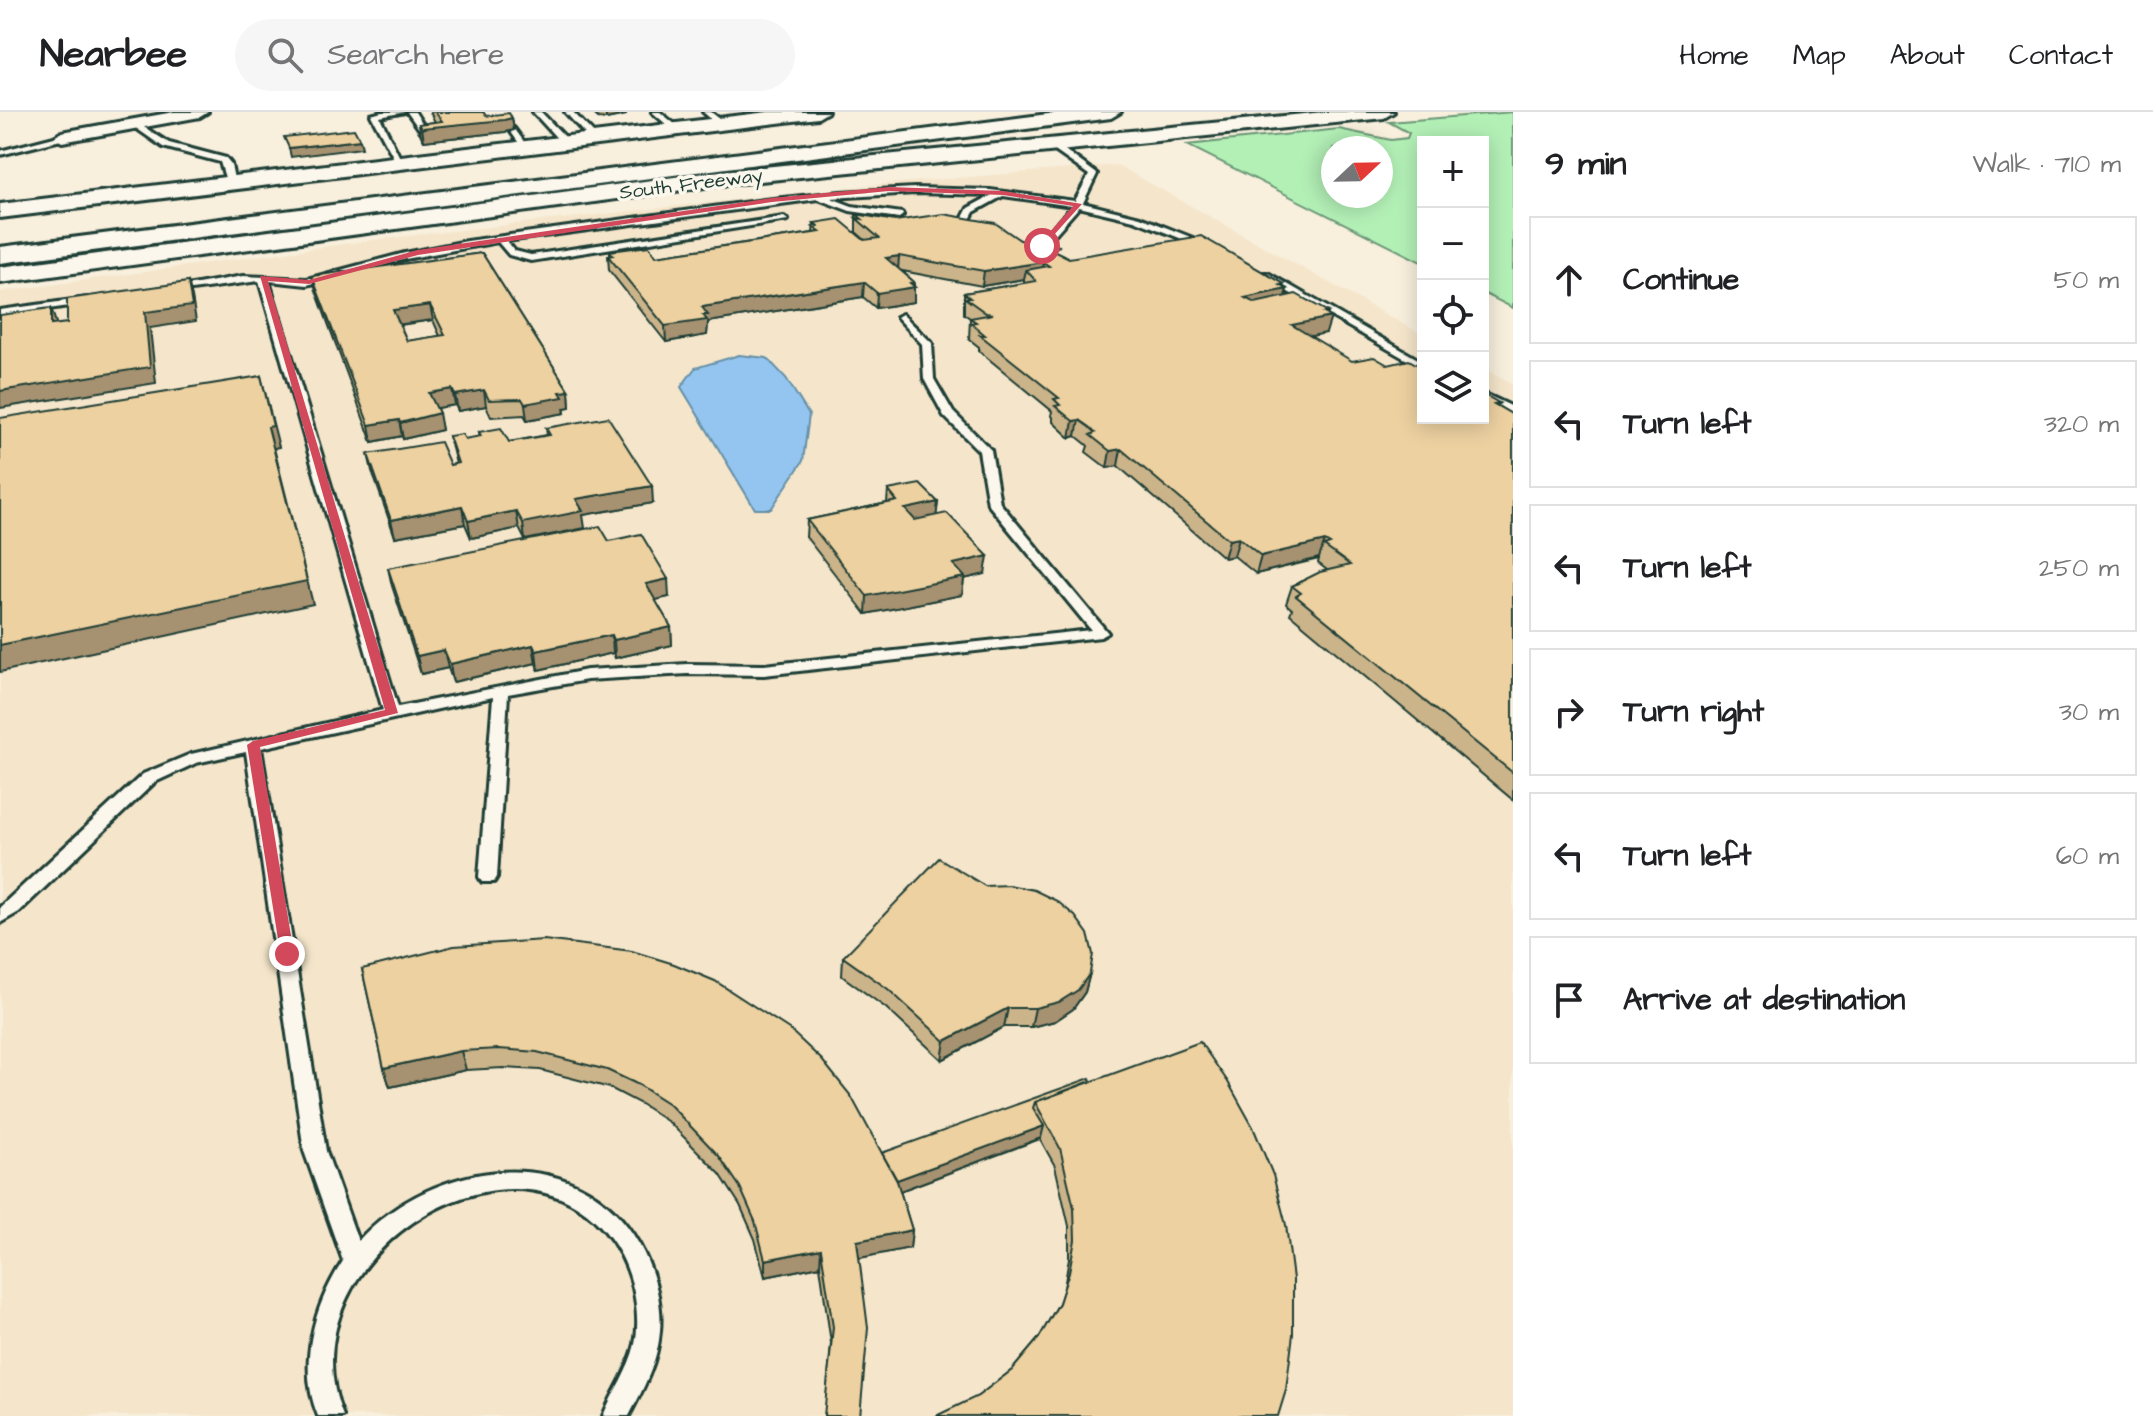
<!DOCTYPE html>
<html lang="en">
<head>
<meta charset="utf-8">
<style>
  :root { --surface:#fff; --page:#f6f6f6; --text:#202124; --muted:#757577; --line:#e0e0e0 }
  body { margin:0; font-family:"Architects Daughter",sans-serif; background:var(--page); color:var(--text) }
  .controls { position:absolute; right:24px; top:24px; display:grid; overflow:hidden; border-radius:0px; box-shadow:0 4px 20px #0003 }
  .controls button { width:72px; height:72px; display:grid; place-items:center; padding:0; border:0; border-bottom:2px solid var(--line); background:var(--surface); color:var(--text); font:40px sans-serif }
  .compass { position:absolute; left:1321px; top:24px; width:72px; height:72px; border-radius:50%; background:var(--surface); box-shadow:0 4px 20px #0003; rotate:68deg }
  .stop { position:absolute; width:24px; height:24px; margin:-18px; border:6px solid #d1495b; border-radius:50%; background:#fff }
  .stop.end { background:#d1495b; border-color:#fff; box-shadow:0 2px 8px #0008 }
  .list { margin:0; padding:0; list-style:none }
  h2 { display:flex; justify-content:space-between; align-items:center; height:104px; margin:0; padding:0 32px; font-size:34px }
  h2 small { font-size:26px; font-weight:400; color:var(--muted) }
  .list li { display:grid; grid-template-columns:52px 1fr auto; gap:24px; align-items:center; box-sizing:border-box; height:128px; margin:0 16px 16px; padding:0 16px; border:2px solid var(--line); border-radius:0px }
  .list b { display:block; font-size:30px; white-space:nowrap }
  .list em { font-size:26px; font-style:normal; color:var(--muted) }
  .icon { flex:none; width:44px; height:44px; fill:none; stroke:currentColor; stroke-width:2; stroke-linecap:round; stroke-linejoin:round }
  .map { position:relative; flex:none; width:1513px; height:1304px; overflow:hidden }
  header { display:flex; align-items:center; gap:48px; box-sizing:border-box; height:112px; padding:0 40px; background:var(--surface); border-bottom:2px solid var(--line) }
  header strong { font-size:38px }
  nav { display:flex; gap:44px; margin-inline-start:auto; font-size:28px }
  .search { width:560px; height:72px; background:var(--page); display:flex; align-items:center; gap:20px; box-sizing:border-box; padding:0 28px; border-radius:44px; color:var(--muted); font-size:30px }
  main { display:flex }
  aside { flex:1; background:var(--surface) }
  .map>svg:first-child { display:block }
  .built { fill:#f5e6cb }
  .green { fill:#b3f0b6; stroke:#699675; stroke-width:2; fill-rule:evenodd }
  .water { fill:#94c5f0; stroke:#658fa5; stroke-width:2 }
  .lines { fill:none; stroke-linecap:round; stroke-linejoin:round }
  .lane-casing { stroke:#1f3d34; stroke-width:6 }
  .street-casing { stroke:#1f3d34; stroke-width:6 }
  .secondary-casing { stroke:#1f3d34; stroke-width:6 }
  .highway-casing { stroke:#1f3d34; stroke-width:6 }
  .lane { fill:#fbf7ec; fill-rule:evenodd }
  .street { fill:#fbf7ec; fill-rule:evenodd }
  .secondary { fill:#fbf7ec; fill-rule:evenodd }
  .highway { fill:#fbf7ec; fill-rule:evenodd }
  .wall { fill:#ccb48a; stroke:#1f3d34; stroke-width:2; fill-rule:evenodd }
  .shaded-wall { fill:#a69271; stroke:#1f3d34; stroke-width:2 }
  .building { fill:#edd1a1; stroke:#1f3d34; stroke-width:2; fill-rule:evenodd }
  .route { fill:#d1495b }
  .labels { text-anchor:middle; stroke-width:7; stroke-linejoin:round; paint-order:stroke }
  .far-street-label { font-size:20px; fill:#1f3d34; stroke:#fbf7ec }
</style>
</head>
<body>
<header>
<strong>Nearbee</strong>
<div class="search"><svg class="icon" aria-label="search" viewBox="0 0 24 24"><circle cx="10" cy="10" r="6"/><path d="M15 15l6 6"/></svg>Search here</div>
<nav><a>Home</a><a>Map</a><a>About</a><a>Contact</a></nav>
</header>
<main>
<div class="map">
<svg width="1513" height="1304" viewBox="0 0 1513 1304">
  <rect width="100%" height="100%" fill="#f8efdd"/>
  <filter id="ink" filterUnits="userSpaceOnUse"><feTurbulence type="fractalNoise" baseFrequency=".0125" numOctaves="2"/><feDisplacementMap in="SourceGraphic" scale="16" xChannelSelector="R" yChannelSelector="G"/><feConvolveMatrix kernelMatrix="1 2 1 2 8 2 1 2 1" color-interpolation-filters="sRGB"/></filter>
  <g filter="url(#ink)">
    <polygon class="built" points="1117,53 1423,223 1423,306 1483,306 1483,256 1513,273 1513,1304 0,1304 0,180 380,127 860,74"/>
    <path class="green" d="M1513,0v196l-30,-15v-151h-60v121l-236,-118 152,-16 52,11 16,-2 2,-5 -20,-11zM1333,36h48v48h-48z"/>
    <polygon class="water" points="739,243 767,246 786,266 809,303 803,349 771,397 755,397 681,275 695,256"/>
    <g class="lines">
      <g class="lane-casing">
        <g id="lane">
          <polygon points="382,0 405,0 380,5 404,54 397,52 371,3"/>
          <polygon points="407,0 415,0 431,25 425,25"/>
          <polygon points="533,0 541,0 569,29 569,33 563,33"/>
          <polygon points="565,0 573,0 598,26 598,30 592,30"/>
          <polygon points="652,0 660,0 681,17 674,19"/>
          <polygon points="703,0 711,0 726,12 719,14"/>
          <polygon points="136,10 169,31 226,46 231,52 235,72 231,74 227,72 220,50 163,35 133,14"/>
          <polygon points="508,16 514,16 530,38 524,38"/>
          <polygon points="62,23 65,27 0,43 0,39"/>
          <path d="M1052,33h6l39,29 -14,29 57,14 73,29 -8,2 -71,-28 -55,-13 -37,42 -3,-1v-4l33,-38 -69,-10 -29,16 -7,13 -3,1 -4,-3 8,-15 24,-13 -77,-2 -84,5 21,8 50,7 1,2 -4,3 -49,-7 -32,-12 -311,42 8,10 16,4 253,-38 4,3 -257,41 -22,-6 -11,-13 -93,17 -98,26 -38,-4 129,426 189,-37 100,-6 77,1 327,-35 -103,-126 -9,-53 -35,-35 -20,-37 -2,-35 -25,-27 5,-3 30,29 2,36 19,33 38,38 9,53 108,130 -7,4 -337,38 -77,-1 -100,6 -79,14 -11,183 -3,5h-12l-3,-5 14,-180 -232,51 65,403 32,90c73,-81 221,-105 281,3 14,25 24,58 21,87 -2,30 -17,59 -31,85h-26c10,-25 26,-46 32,-72 6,-28 -1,-64 -14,-89 -85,-158 -345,-3 -278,161h-25c-21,-50 -4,-111 25,-155l-39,-110 -58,-399 -50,11 -41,19 -136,130 -19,11v-16l143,-133 48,-20 192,-44 -124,-429 -90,12 -5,-3 79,-14 64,3 98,-26 62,-12 297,-41 76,-8 75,-4 75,2 85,11 14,-26 -37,-26z"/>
          <polygon points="1262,161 1268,161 1423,250 1423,257 1262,165"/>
          <polygon points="87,186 90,187 90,191 0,204 0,198"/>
          <polygon points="1483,281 1513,295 1513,302 1483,288"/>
        </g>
      </g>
      <g class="street-casing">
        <polygon id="street" points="174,0 208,0 200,5 62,30 54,25 62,20"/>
      </g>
      <g class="secondary-casing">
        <g id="secondary">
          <polygon points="768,0 828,0 818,6 0,106 0,92"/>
          <polygon points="1324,0 1394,0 1384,6 712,74 0,171 0,155 712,60"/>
        </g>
      </g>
      <g class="highway-casing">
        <polygon id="highway" points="1064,0 1121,0 1111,6 0,151 0,135"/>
      </g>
      <use href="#lane" class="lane"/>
      <use href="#street" class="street"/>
      <use href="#secondary" class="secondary"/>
      <use href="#highway" class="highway"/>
    </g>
    <g class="wall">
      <polygon points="430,0 483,0 486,4 512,6 514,18 505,20 424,29 421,24 419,12 435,10"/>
      <polygon points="592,0 625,0 626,3 606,7 598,6"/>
      <polygon points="856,102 1020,128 1059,141 1069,146 1284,175 1287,177 1285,185 1328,200 1326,221 1310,224 1423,306 1499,291 1498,294 1513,303 1513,688 1290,502 1292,497 1286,492 1292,474 1327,458 1318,451 1319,447 1256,462 1234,444 1224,446 1118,354 1107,356 1086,340 1088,334 1086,332 1076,324 1070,326 1053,310 1053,305 1051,304 1052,299 979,239 979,235 969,227 970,206 964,202 964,181 1024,171 1024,167 982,174 902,159 914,170 914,190 876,196 863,185 708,210 707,223 666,230 609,158 608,144 610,143 610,139 656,144 813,121 814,111 865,128 856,120"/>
      <path d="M482,141l87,138 1,16 -6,1 1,5 -38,7 -3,-5 -33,2 -5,-11 -28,5 -3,-6 -18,3 5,22 -39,9 -1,-3 -30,6 -56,-151 -4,-15zM433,208l7,16 -33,5 -7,-16z"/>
      <polygon points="546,316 653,391 583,403 525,428 519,416 471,426 465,412 395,425 372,359 368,342 450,353 456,352 449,324 465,327 480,325 479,320 509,330 547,323"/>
      <polygon points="888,378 938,390 936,403 985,462 964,467 962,483 866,502 806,425 807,408 887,391"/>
      <polygon points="609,429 669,485 655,488 671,515 672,533 615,546 613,541 538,558 536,551 453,570 448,556 421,562 392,474 388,456"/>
      <polygon points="843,845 1090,861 1085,880 1073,897 1055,909 1031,915 1004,915 942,948 886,896 842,864"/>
      <polygon points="362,857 882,1041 1091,969 1273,1063 978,1284 1012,1258 1039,1226 1059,1191 1064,1176 1069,1146 1069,1114 1055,1054 1040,1027 900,1079 912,1118 910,1136 859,1146 825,1301 831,1231 820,1154 765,1165 755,1127 740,1093 720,1062 670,1011 641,992 610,976 540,958 503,956 466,958 390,975 384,956"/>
    </g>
    <g class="shaded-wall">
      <polygon points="606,0 625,0 626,3 606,7"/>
      <polygon points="512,6 514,18 505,20 424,29 422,16"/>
      <polygon points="360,28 362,36 291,45 289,36"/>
      <polygon points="899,144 898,159 886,146"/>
      <polygon points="1043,150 1041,165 1026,158 1024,167 982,174 984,159"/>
      <polygon points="188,170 192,185 196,209 150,216 156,271 0,296 0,279 145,200"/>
      <polygon points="864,170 863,185 708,210 707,223 666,230 665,214 702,195"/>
      <polygon points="914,170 914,190 876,196 877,181"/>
      <polygon points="1284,172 1283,178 1287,177 1283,192 1242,201 1245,186"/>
      <polygon points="430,193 433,208 396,213 393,198"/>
      <polygon points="51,196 56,211 56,229 51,213"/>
      <polygon points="1328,200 1326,206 1331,205 1326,221 1288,229 1292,213"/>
      <polygon points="261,264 279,335 274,336 313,492 0,560 0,533"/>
      <polygon points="452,277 455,293 432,297 429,281"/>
      <polygon points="484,278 486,294 458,299 455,283"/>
      <polygon points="569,279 570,295 564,296 565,301 527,308 525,292 560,280"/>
      <polygon points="439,301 442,318 403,327 400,311"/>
      <polygon points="399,308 402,324 372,330 369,313"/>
      <polygon points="1079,308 1076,324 1070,326 1073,309"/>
      <polygon points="1121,337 1118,354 1107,356 1110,339"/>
      <polygon points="652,374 653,391 583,403 585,416 525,428 523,411 576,387"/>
      <polygon points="938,390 936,408 904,415 905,397"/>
      <polygon points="462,394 465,412 395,425 391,408"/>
      <polygon points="516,399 519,416 471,426 468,409"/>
      <polygon points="1239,426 1234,444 1224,446 1229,428"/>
      <polygon points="1325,429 1319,446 1256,462 1261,444"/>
      <polygon points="988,444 985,462 964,467 962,483 866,502 867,484 953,452"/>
      <polygon points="668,467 669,485 647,490 646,472"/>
      <polygon points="671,515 672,533 615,546 614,528"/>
      <polygon points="612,523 613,541 538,558 536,539"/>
      <polygon points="533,533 536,551 453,570 450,552"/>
      <polygon points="444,538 448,556 421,562 417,544"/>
      <polygon points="1090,861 1085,880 1073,897 1055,909 1031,915 1035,896"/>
      <polygon points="1008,896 1004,915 942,948 945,929"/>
      <polygon points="461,939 466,958 390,975 384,956"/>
      <polygon points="1044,1014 1041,1026 892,1082 894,1069"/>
      <polygon points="912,1118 910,1136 855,1147 857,1129"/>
      <polygon points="821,1137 820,1154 765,1165 765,1148"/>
    </g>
    <g class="building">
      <polygon points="435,0 483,0 486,4 509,1 512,6 504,8 422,16 419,12 442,9"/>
      <polygon points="354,17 360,28 289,36 284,25"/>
      <polygon points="856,102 895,109 943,102 995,111 1020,128 1060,134 1051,137 1069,146 1201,124 1284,172 1280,173 1287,177 1245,186 1255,191 1296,182 1328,200 1324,201 1331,205 1292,213 1352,249 1374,245 1388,253 1409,248 1423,256 1423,306 1483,306 1483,282 1499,291 1494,292 1513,303 1513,661 1296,484 1301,481 1292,474 1320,460 1350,453 1324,434 1330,432 1325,429 1261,444 1239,426 1229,428 1121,337 1110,339 1090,323 1095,321 1089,315 1079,308 1073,309 1055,294 1060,293 1054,287 1059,286 980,223 985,223 971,211 976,210 970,206 993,202 986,201 965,186 970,186 964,181 1036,169 1026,158 1049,154 1043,150 984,159 899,144 886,146 914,170 910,171 915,175 877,181 864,170 702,195 708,203 703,203 707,208 665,214 608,144 613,143 610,139 649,134 656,144 820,120 813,115 818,114 814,111 839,107 864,128 879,126 856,106 862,107"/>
      <path d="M482,141l87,138 -9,1 3,5 -38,7 -3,-5 -33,1 -5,-10 -29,5 -3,-6 -23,4 10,20 -39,10 -1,-3 -30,5 -57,-149zM430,193l15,30 -38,6 -14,-31z"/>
      <polygon points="188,170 192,194 145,200 150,255 0,279 0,203 51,196 51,213 67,211 67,187"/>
      <polygon points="261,264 273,314 268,315 307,469 0,533 0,306"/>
      <polygon points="608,305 652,374 576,387 583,399 523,411 516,399 468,409 462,394 391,408 368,342 440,330 450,353 458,351 449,324 462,322 465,327 481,324 479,320 501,316 509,330 550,323 546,316"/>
      <polygon points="920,372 938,390 905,397 915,408 947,401 988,444 953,452 965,465 867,484 807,408 897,389 888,378"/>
      <polygon points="600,414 609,429 641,422 668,467 646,472 671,515 614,528 612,523 536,539 533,533 450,552 444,538 417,544 388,456"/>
      <polygon points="939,746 985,774 1009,773 1034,778 1057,789 1075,804 1088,822 1093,842 1090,861 1078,878 1059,890 1035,896 1008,896 945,929 888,877 843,845"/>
      <polygon points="544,828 632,839 674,852 715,869 789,917 822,948 851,984 897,1069 912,1118 857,1129 868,1216 860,1304 824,1304 833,1215 821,1137 765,1148 755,1109 740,1075 719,1044 669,992 639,973 607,958 537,940 499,937 461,939 384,956 362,857 454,834"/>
      <polygon points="1200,930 1228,970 1253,1015 1273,1063 1286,1113 1293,1167 1293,1222 1286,1278 1278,1304 936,1304 978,1284 1012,1258 1039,1226 1059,1191 1069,1160 1075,1128 1074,1096 1060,1036 1035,990"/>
      <polygon points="1090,966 1091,969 1035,990 1033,996 1044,1014 897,1068 882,1041"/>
    </g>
  </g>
  <polygon class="route" points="889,75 1003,79 1082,92 1042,136 1039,132 1073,94 1003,83 889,79 772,90 418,143 309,172 268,169 398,601 260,635 294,842 292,846 281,846 247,633 253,629 385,598 260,164 309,168 418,138 772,86"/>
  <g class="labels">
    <g class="far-street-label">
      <text transform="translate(691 71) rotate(-7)" y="7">South Freeway</text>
    </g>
  </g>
</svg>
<div class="controls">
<button>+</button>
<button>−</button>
<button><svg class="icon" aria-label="locate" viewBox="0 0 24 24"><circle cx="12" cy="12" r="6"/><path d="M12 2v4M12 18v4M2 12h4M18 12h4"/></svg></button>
<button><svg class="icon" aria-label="layers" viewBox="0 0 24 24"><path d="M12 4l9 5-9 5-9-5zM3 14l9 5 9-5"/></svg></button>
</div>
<svg class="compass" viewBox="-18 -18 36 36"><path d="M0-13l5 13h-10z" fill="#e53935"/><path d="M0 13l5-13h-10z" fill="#757577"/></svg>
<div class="stop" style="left:1042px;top:134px"></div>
<div class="stop end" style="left:287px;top:842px"></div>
</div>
<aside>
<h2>9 min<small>Walk · 710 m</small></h2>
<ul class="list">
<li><svg class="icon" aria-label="ahead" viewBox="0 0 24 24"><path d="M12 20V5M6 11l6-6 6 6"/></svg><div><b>Continue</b></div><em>50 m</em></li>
<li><svg class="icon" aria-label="left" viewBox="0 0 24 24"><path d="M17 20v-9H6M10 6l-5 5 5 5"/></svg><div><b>Turn left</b></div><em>320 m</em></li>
<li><svg class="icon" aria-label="left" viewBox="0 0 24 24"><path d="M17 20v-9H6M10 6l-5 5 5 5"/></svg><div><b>Turn left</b></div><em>250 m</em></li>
<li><svg class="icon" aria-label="right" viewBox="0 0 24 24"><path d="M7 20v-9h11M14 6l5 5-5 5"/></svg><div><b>Turn right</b></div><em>30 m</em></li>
<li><svg class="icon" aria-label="left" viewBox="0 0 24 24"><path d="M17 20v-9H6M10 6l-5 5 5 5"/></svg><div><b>Turn left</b></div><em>60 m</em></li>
<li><svg class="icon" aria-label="arrive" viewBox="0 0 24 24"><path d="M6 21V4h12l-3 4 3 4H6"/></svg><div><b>Arrive at destination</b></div></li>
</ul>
</aside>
</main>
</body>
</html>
